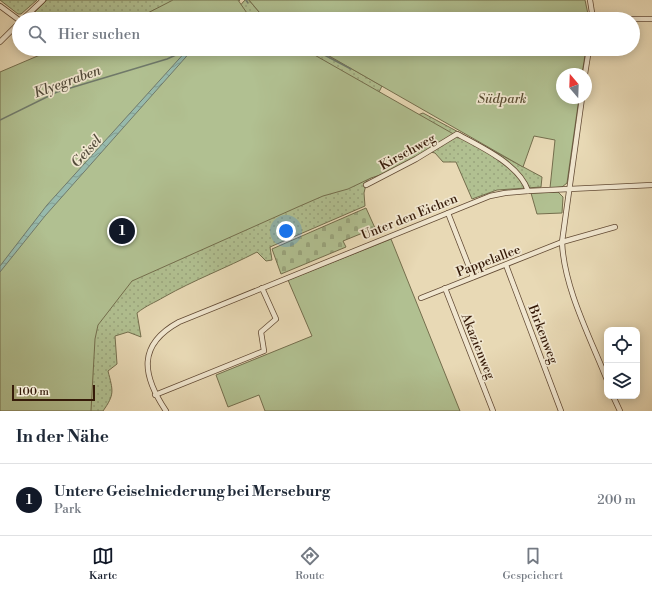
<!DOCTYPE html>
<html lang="de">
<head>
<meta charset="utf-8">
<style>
  :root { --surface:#fff; --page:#f2f2f3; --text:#1f2937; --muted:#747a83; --line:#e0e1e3; --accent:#111827 }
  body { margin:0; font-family:"Libre Bodoni",serif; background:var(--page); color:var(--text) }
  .controls { position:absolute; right:12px; bottom:12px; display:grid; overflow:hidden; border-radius:8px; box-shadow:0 2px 10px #0003 }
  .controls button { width:36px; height:36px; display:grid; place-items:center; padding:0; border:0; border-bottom:1px solid var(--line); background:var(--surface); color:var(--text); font:20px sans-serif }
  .compass { position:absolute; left:556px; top:68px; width:36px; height:36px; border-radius:50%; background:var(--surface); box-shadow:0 2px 10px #0003; rotate:341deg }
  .scale { position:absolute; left:12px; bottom:10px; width:83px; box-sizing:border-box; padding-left:4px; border:2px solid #361b09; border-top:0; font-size:11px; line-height:14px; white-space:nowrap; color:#361b09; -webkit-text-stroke:3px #f0e6cf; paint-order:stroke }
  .you { position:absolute; left:286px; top:231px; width:14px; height:14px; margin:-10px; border:3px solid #fff; border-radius:50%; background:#1a73e8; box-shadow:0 0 0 6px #1a73e833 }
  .badge { display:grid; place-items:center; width:26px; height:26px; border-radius:50%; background:var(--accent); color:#fff; font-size:13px; font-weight:700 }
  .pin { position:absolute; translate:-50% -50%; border:2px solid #fff; box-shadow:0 1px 4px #0006 }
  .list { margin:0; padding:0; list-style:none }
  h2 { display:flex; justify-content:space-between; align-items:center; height:52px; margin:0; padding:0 16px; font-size:17px }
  h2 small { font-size:13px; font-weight:400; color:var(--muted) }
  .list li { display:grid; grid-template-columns:26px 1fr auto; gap:12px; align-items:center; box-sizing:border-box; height:72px; padding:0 16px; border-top:1px solid var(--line) }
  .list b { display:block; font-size:15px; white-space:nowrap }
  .list p { margin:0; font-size:13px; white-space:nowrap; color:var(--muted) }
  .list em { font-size:13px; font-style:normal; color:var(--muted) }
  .icon { flex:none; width:22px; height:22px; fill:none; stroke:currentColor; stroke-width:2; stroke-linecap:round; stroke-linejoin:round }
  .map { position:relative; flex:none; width:652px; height:411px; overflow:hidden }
  .search { position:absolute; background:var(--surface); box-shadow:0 2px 10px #0003; left:12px; right:12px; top:12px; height:44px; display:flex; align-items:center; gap:10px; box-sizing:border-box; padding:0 14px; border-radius:22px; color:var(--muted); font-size:15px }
  .sheet { height:124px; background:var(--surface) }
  nav { display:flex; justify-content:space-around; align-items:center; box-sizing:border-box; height:56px; border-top:1px solid var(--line); background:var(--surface); font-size:11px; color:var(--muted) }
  nav a { display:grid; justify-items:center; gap:2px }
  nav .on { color:var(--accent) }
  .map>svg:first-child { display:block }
  .grass { fill:url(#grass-dots); stroke:#746e4d }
  .cemetery { fill:url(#cemetery-stones); stroke:#746e4d }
  .green { fill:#b1c091; stroke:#746e4d }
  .water { fill:url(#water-waves); stroke:#707a6b }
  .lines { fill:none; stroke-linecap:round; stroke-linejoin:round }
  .stream { stroke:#707a6b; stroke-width:1.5 }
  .street-casing { stroke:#624a34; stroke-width:6 }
  .street { stroke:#f0e6cf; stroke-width:4.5 }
  .labels { text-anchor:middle; stroke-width:3.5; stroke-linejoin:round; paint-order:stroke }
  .park-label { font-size:13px; font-style:italic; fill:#5b4d32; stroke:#f0e6cf }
  .street-label { font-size:13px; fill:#361b09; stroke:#f0e6cf }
  .water-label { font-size:14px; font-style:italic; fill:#534b3a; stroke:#f0e6cf }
</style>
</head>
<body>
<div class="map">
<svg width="652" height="411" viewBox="0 0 652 411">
  <defs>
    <pattern id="grass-dots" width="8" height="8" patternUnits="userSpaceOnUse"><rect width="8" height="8" fill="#b1c091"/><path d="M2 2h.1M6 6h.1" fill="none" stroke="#99a47c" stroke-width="1.8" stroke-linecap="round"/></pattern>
    <pattern id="cemetery-stones" width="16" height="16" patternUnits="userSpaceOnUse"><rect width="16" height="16" fill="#b1c091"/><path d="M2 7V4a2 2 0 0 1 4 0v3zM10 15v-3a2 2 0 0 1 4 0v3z" fill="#99a47c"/></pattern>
    <pattern id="water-waves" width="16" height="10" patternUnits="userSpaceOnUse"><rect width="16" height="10" fill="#97baad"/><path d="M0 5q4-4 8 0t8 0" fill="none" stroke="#839f94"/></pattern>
  </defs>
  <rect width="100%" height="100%" fill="#e8d9b5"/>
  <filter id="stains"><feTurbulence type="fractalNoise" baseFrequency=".005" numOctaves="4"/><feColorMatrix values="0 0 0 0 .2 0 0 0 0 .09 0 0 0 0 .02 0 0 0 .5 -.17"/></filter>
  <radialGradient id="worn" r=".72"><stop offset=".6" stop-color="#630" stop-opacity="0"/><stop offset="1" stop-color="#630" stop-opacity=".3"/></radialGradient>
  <g class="grass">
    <polygon points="0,0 37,0 21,14 18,14"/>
    <polygon points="47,0 240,0 222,19 28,19"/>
    <polygon points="245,0 249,0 265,19 228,19"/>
    <path d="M193,49h124l65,37 -5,10 38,20 8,-3 119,64 -1,10 -44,3 -25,9 -16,-37h-13l-8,-9 -13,-3 -55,30 -3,13 1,13 -95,41 2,13 -6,1 -9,-9c-31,16 -63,28 -93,45 -10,6 -17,8 -27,16l4,24 -13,-5 -13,4 2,28 -9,7c5,20 7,23 -5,40h-103v-139z"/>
  </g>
  <polygon class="cemetery" points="366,208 375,228 343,241 346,247 281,274 272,249"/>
  <g class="green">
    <polygon points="173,0 238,0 251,19 136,19"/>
    <polygon points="249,0 585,0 589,19 265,19"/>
    <polygon points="54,49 304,49 457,136 395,170 371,178 348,189 323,196 300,206 132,281 98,325 95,339 91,411 0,411 0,72"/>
    <polygon points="317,49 586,49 582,74 562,74 562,98 579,98 567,183 562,187 550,188 555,140 534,136 523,167"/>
    <polygon points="558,192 563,197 562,213 537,214 531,193"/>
    <polygon points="391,239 460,411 265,411 259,395 228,407 216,375 312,336 288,280"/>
  </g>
  <polygon class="water" points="188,49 193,49 45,216 0,272 0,266 47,205"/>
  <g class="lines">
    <g class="stream">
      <polyline points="246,0 248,3"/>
      <polyline points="253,13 261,19"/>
      <polyline points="313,49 351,69"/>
      <polyline points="0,120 57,92 167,59 187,50"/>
    </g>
    <g class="street-casing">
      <g id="street">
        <polyline points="590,0 593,19"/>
        <polyline points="0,6 19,20"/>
        <polyline points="23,19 43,0"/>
        <polyline points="616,19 652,19"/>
        <polyline points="0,42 19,23"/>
        <polyline points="585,74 589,49"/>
        <path d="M582,98l-20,144c2,46 28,95 45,138"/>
        <path d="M366,185l50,-26 41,-25c23,12 63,31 71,57"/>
        <polyline points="448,213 473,277"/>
        <polyline points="506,265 561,411"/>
        <polyline points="445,288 493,411"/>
        <polyline points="421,298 562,242 615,227"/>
        <polyline points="155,395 264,351 261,332 276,319 262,288"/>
        <polyline points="613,396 620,411"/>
        <path d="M166,411c-24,-36 -29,-66 13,-89l311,-126 15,-3 23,-2 124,-6"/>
      </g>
    </g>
    <use href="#street" class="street"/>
  </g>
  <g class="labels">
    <g class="park-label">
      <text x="502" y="103">Südpark</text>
    </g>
    <g class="street-label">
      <text transform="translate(407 151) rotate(-29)" y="5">Kirschweg</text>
      <text transform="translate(409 216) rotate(-22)" y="5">Unter den Eichen</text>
      <text transform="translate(488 260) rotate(-21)" y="5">Pappelallee</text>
      <text transform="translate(544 334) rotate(69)" y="5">Birkenweg</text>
      <text transform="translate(479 346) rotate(68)" y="5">Akazienweg</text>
    </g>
    <g class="water-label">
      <text transform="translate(67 81) rotate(-20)" y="5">Klyegraben</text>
      <text transform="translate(86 151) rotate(-48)" y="5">Geisel</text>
    </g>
  </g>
  <rect width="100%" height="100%" filter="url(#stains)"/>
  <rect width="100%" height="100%" fill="url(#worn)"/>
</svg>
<div class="controls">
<button><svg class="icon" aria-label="locate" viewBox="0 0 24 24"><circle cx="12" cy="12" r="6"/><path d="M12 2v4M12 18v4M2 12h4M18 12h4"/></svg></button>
<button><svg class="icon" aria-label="layers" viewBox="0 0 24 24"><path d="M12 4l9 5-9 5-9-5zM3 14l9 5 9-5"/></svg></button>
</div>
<svg class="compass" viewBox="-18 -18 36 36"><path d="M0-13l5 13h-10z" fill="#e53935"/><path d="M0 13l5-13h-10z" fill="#747a83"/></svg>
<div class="scale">100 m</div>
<div class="you"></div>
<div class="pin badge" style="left:122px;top:231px">1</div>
<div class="search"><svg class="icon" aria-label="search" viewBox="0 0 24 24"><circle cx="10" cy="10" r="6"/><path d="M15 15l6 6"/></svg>Hier suchen</div>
</div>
<section class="sheet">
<h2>In der Nähe<small></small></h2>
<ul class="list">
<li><span class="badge">1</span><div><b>Untere Geiselniederung bei Merseburg</b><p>Park</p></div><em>200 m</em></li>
</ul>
</section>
<nav>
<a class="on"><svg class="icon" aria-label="map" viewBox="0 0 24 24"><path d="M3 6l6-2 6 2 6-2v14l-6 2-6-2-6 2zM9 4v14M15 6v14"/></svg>Karte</a>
<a><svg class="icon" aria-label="directions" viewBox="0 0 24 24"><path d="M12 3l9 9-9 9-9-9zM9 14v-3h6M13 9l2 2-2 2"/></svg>Route</a>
<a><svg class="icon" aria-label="saved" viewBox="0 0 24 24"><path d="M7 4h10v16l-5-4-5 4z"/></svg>Gespeichert</a>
</nav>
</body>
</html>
